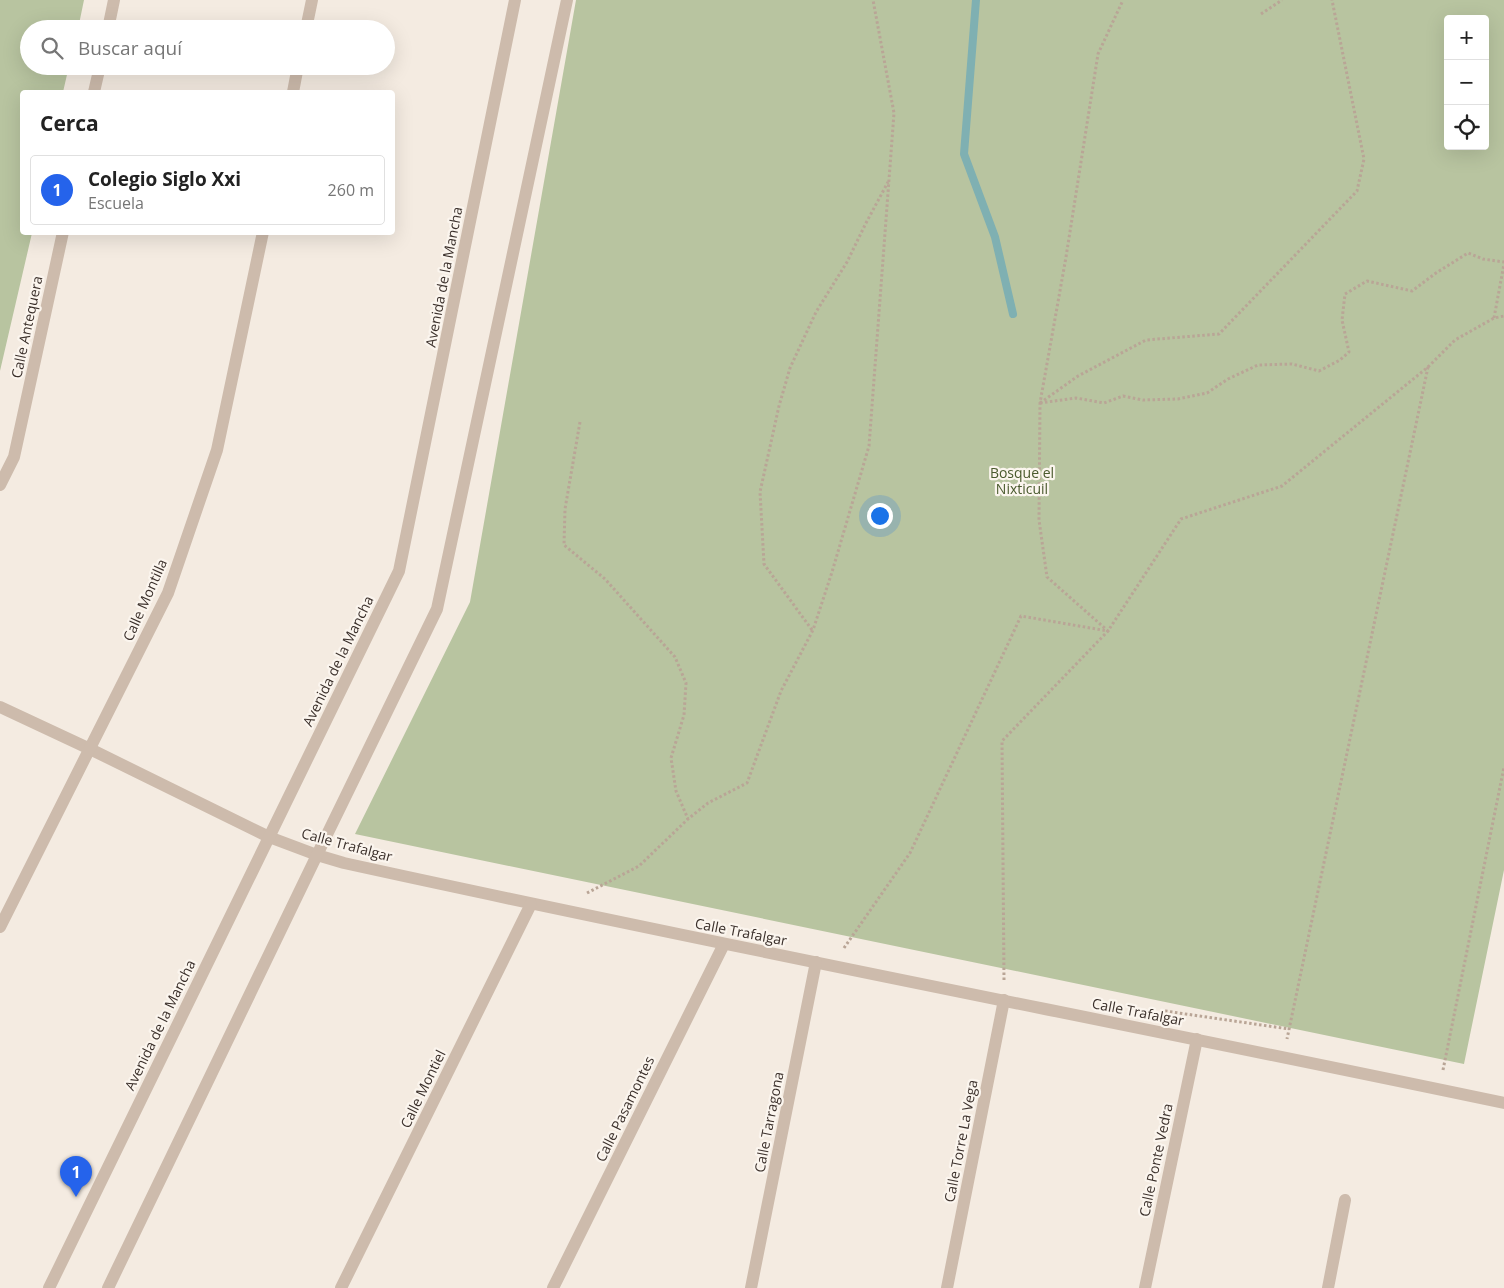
<!DOCTYPE html>
<html lang="es">
<head>
<meta charset="utf-8">
<style>
  :root { --surface:#fff; --page:#f2f2f2; --text:#222; --muted:#767676; --line:#e0e0e0; --accent:#2563eb }
  body { margin:0; font-family:"Open Sans",sans-serif; background:var(--page); color:var(--text) }
  .controls { position:absolute; right:15px; top:15px; display:grid; overflow:hidden; border-radius:5px; box-shadow:0 5px 20px #0002 }
  .controls button { width:45px; height:45px; display:grid; place-items:center; padding:0; border:0; border-bottom:1px solid var(--line); background:var(--surface); color:var(--text); font:25px sans-serif }
  .you { position:absolute; left:879px; top:515px; width:18px; height:18px; margin:-12px; border:4px solid #fff; border-radius:50%; background:#1a73e8; box-shadow:0 0 0 8px #1a73e833 }
  .badge { display:grid; place-items:center; width:32px; height:32px; border-radius:50%; background:var(--accent); color:#fff; font-size:16px; font-weight:700 }
  .pin { position:absolute; translate:-50% -41px; filter:drop-shadow(0 1px 2px #0008) }
  .pin::after { content:''; position:absolute; top:26px; width:18px; height:15px; background:inherit; clip-path:polygon(0 0,100% 0,50% 100%) }
  .list { margin:0; padding:0; list-style:none }
  h2 { display:flex; justify-content:space-between; align-items:center; height:65px; margin:0; padding:0 20px; font-size:21px }
  h2 small { font-size:16px; font-weight:400; color:var(--muted) }
  .list li { display:grid; grid-template-columns:32px 1fr auto; gap:15px; align-items:center; box-sizing:border-box; height:70px; margin:0 10px 10px; padding:0 10px; border:1px solid var(--line); border-radius:5px }
  .list b { display:block; font-size:19px; white-space:nowrap }
  .list p { margin:0; font-size:16px; white-space:nowrap; color:var(--muted) }
  .list em { font-size:16px; font-style:normal; color:var(--muted) }
  .icon { flex:none; width:28px; height:28px; fill:none; stroke:currentColor; stroke-width:2; stroke-linecap:round; stroke-linejoin:round }
  .map { position:relative; flex:none; width:1504px; height:1288px; overflow:hidden }
  .search { position:absolute; background:var(--surface); box-shadow:0 5px 20px #0002; left:20px; top:20px; width:375px; height:55px; display:flex; align-items:center; gap:12px; box-sizing:border-box; padding:0 18px; border-radius:28px; color:var(--muted); font-size:19px }
  .panel { position:absolute; background:var(--surface); box-shadow:0 5px 20px #0002; left:20px; top:90px; width:375px; height:145px; border-radius:5px }
  .map>svg:first-child { display:block }
  .green { fill:#b8c4a0; fill-rule:evenodd }
  .lines { fill:none; stroke-linecap:round; stroke-linejoin:round }
  .stream { stroke:#7fb0b2; stroke-width:8 }
  .path { stroke:#b9a596; stroke-width:3; stroke-dasharray:2.5 2.5; stroke-linecap:butt }
  .minor { stroke:#cdbbac; stroke-width:12 }
  .labels { text-anchor:middle; stroke-width:4.5; stroke-linejoin:round; paint-order:stroke }
  .street-label { font-size:14px; fill:#3b302b; stroke:#fbf5ee }
  .park-label { font-size:14px; fill:#4a5a2e; stroke:#fbf5ee }
</style>
</head>
<body>
<div class="map">
<svg width="1504" height="1288" viewBox="0 0 1504 1288">
  <rect width="100%" height="100%" fill="#f4ebe1"/>
  <g class="green">
    <polygon points="0,0 84,0 78,29 29,29 29,66 69,66 63,92 22,92 22,232 32,233 0,371"/>
    <path d="M576,0h928v870l-40,194 -1109,-230 115,-232zM1448,19h37v127h-37z"/>
  </g>
  <g class="lines">
    <polyline class="stream" points="976,0 964,154 995,237 1013,314"/>
    <g class="path">
      <polyline points="1261,14 1282,0"/>
      <polyline points="1494,318 1504,264"/>
      <polyline points="1428,367 1455,340 1494,318 1504,316"/>
      <polyline points="1040,403 1078,376 1146,340 1219,334 1357,191 1364,159 1332,0"/>
      <polyline points="1040,403 1076,398 1104,403 1123,396 1143,400 1178,399 1207,393 1228,379 1258,365 1292,364 1319,371 1340,360 1349,352 1342,320 1345,294 1367,281 1412,291 1436,273 1468,253 1483,259 1504,262"/>
      <polyline points="580,422 565,509 564,545 605,579 675,657 686,683 684,715 671,758 676,791 688,819"/>
      <polyline points="812,630 764,564 760,492 779,406 790,368 816,312 847,262 866,223 888,182"/>
      <polyline points="587,893 639,866 688,819 708,803 747,783 781,691 813,630 832,572 869,446 894,113 873,0"/>
      <polyline points="844,948 910,853 1021,616 1108,631 1047,577 1039,520 1040,403 1066,257 1098,54 1123,0"/>
      <polyline points="1004,980 1002,741 1108,631 1181,519 1282,486 1428,367 1287,1039"/>
      <polyline points="1165,1011 1289,1029"/>
      <polyline points="1443,1070 1504,767"/>
    </g>
    <g class="minor">
      <polyline points="108,29 114,0"/>
      <polyline points="306,29 312,0"/>
      <polyline points="94,92 100,66"/>
      <polyline points="293,92 298,66"/>
      <polyline points="0,485 14,457 63,232"/>
      <path d="M0,707l90,42 179,88 48,18 27,8c386,85 774,159 1160,240"/>
      <polyline points="0,927 168,593 217,450 263,232"/>
      <polyline points="49,1288 399,571 515,0"/>
      <polyline points="108,1288 317,855 437,609 567,0"/>
      <polyline points="341,1288 531,904"/>
      <polyline points="553,1288 724,944"/>
      <polyline points="751,1288 816,962"/>
      <polyline points="947,1288 1004,1000"/>
      <polyline points="1145,1288 1197,1039"/>
      <polyline points="1328,1288 1345,1200"/>
    </g>
  </g>
  <g class="labels">
    <g class="street-label">
      <text transform="translate(444 277) rotate(-79)" y="5">Avenida de la Mancha</text>
      <text transform="translate(27 327) rotate(-78)" y="5">Calle Antequera</text>
      <text transform="translate(145 600) rotate(-66)" y="5">Calle Montilla</text>
      <text transform="translate(338 661) rotate(-64)" y="5">Avenida de la Mancha</text>
      <text transform="translate(347 845) rotate(15)" y="5">Calle Trafalgar</text>
      <text transform="translate(741 932) rotate(11)" y="5">Calle Trafalgar</text>
      <text transform="translate(1138 1012) rotate(11)" y="5">Calle Trafalgar</text>
      <text transform="translate(160 1025) rotate(-64)" y="5">Avenida de la Mancha</text>
      <text transform="translate(423 1089) rotate(-64)" y="5">Calle Montiel</text>
      <text transform="translate(625 1109) rotate(-64)" y="5">Calle Pasamontes</text>
      <text transform="translate(769 1122) rotate(-79)" y="5">Calle Tarragona</text>
      <text transform="translate(961 1141) rotate(-79)" y="5">Calle Torre La Vega</text>
      <text transform="translate(1156 1160) rotate(-78)" y="5">Calle Ponte Vedra</text>
    </g>
    <g class="park-label">
      <text x="1022" y="478">Bosque el<tspan x="1022" dy="16">Nixticuil</tspan></text>
    </g>
  </g>
</svg>
<div class="controls">
<button>+</button>
<button>−</button>
<button><svg class="icon" aria-label="locate" viewBox="0 0 24 24"><circle cx="12" cy="12" r="6"/><path d="M12 2v4M12 18v4M2 12h4M18 12h4"/></svg></button>
</div>
<div class="you"></div>
<div class="pin badge" style="left:76px;top:1197px">1</div>
<div class="search"><svg class="icon" aria-label="search" viewBox="0 0 24 24"><circle cx="10" cy="10" r="6"/><path d="M15 15l6 6"/></svg>Buscar aquí</div>
<section class="panel">
<h2>Cerca<small></small></h2>
<ul class="list">
<li><span class="badge">1</span><div><b>Colegio Siglo Xxi</b><p>Escuela</p></div><em>260 m</em></li>
</ul>
</section>
</div>
</body>
</html>
